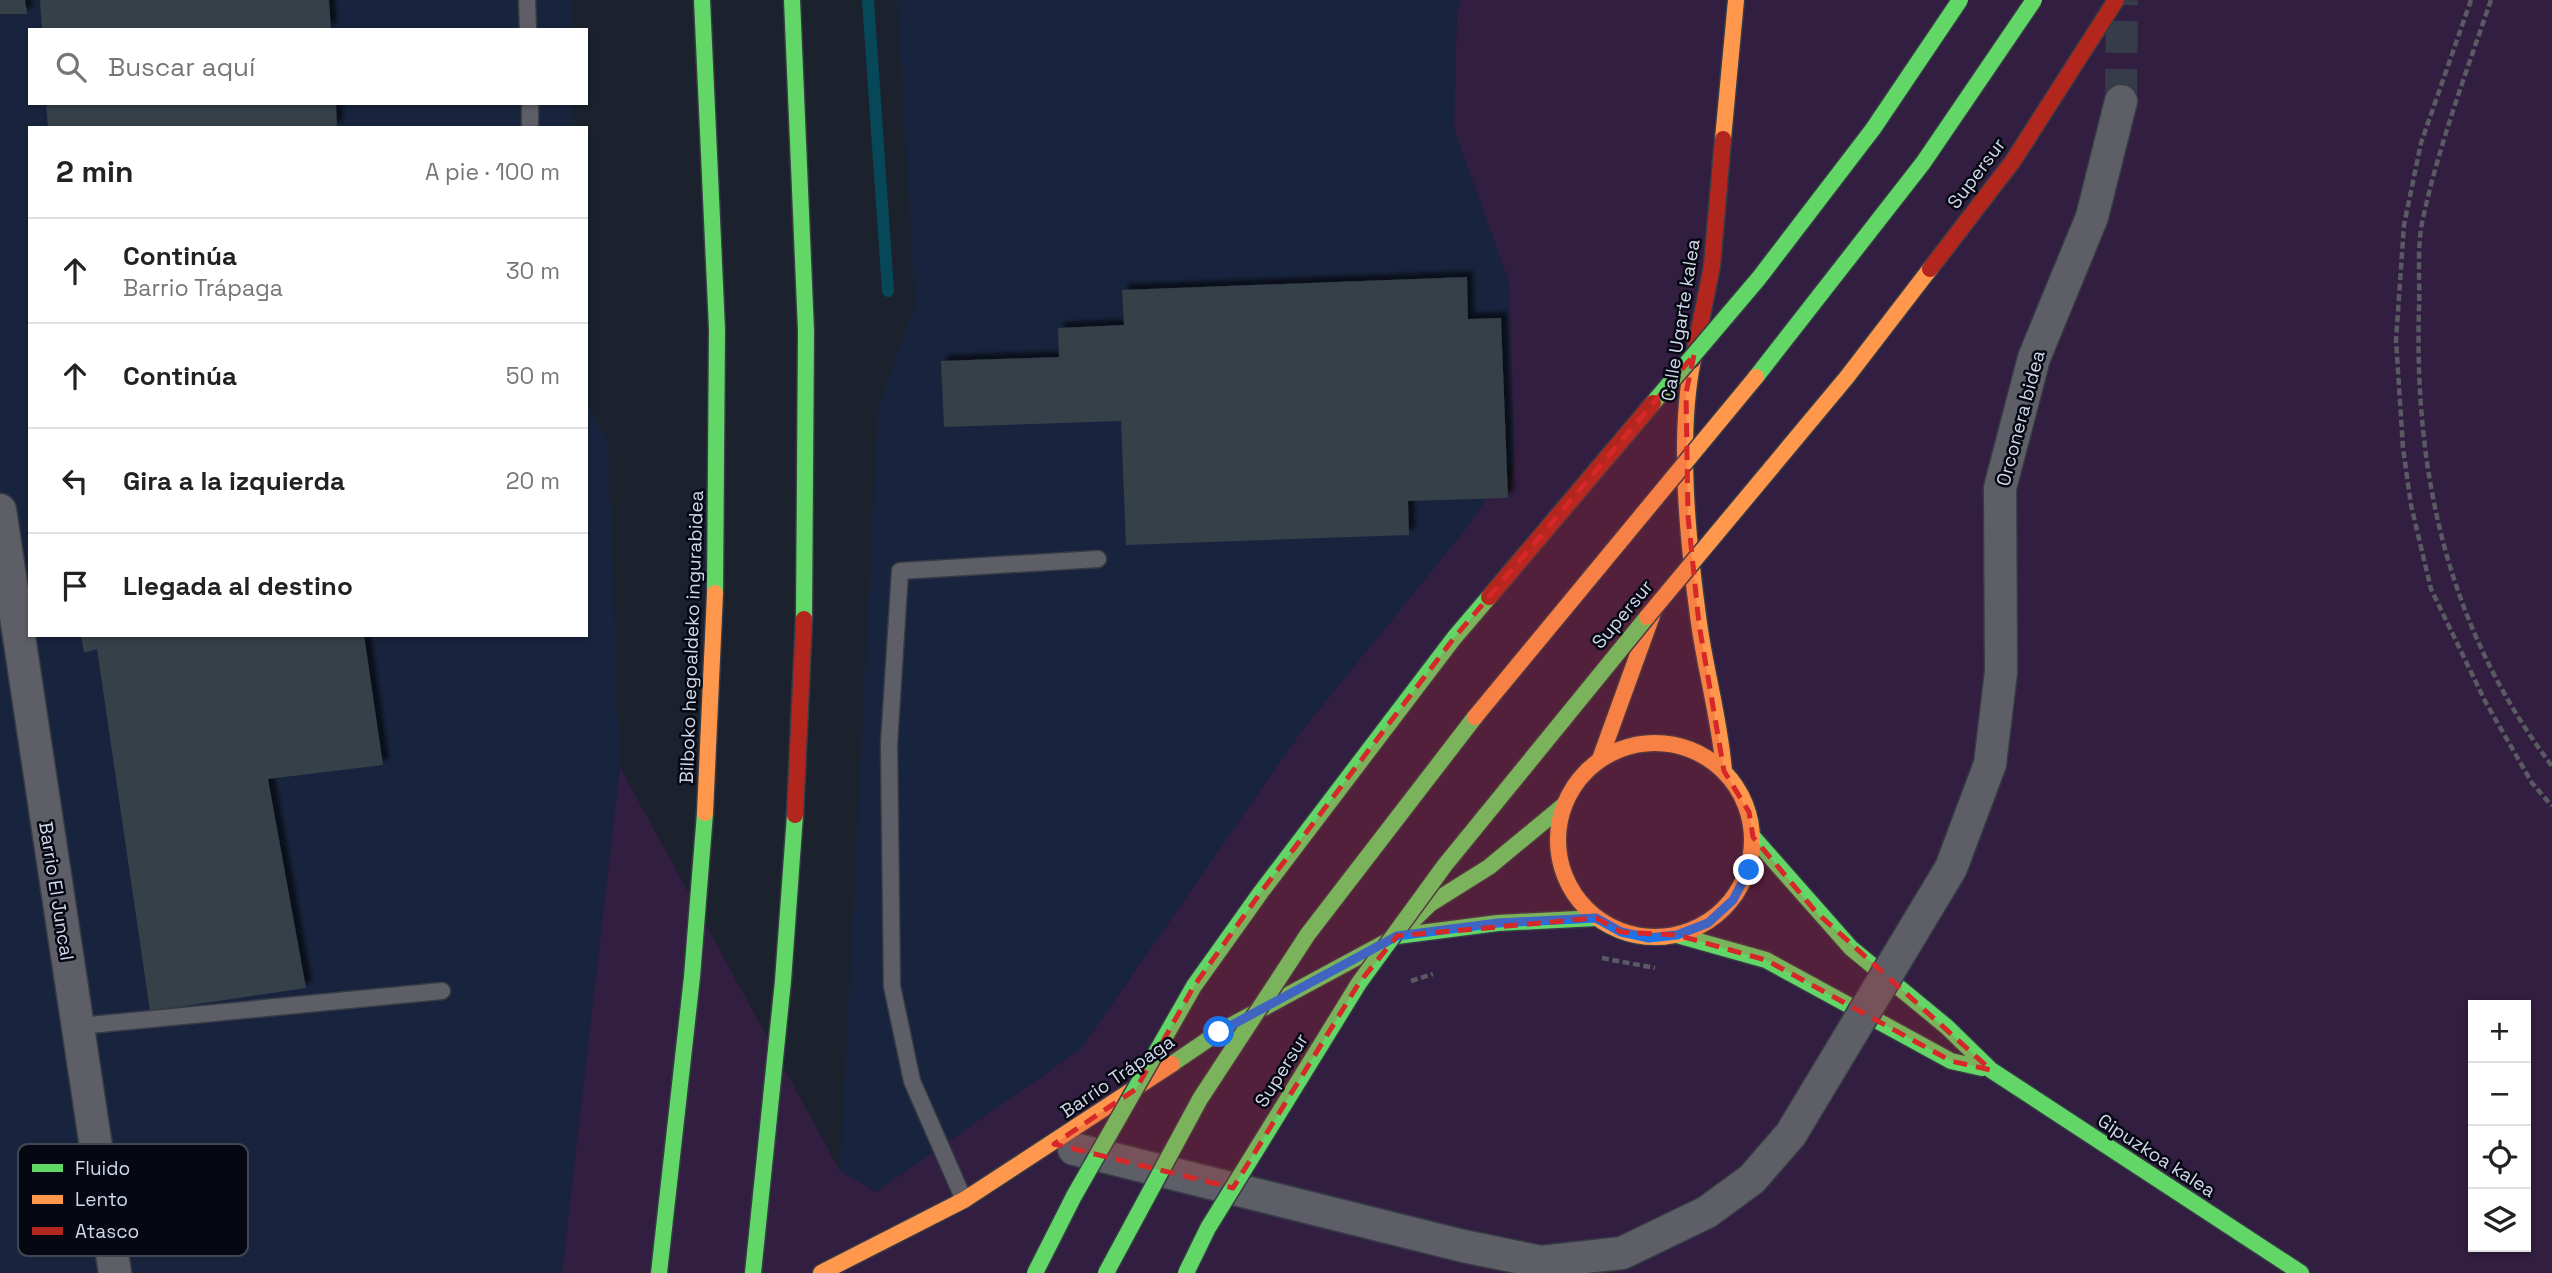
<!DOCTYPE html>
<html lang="es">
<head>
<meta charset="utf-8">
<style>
  :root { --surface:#fff; --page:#f2f2f2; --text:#222; --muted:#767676; --line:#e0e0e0 }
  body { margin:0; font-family:"Space Grotesk",sans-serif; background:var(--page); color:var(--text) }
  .controls { position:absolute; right:21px; bottom:21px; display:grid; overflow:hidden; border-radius:0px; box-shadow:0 2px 5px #0004 }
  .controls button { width:63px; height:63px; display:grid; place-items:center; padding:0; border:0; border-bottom:2px solid var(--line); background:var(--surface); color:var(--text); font:35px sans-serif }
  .stop { position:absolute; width:21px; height:21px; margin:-16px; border:5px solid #1a73e8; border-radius:50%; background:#fff }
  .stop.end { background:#1a73e8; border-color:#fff; box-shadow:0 2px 7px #0008 }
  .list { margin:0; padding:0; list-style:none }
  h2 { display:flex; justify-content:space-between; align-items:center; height:91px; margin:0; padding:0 28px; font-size:30px }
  h2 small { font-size:23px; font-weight:400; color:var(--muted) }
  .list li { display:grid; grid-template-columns:46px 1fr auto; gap:21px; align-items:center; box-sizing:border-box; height:105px; padding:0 28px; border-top:2px solid var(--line) }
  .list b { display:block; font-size:26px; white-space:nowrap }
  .list p { margin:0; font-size:23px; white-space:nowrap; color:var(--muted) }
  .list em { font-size:23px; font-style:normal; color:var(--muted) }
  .icon { flex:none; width:38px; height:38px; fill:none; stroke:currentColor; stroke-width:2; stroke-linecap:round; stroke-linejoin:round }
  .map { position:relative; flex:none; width:2552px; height:1273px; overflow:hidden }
  .search { position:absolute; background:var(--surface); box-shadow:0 2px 5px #0004; left:28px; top:28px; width:560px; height:77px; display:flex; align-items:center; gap:18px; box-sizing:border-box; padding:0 24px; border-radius:0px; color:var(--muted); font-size:26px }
  .panel { position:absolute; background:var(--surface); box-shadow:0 2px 5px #0004; left:28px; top:126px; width:560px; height:511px; border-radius:0px }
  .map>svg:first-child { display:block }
  .built { fill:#18243d }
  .green { fill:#321e40; fill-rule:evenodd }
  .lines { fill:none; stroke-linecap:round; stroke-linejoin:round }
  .stream { stroke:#064857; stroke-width:12 }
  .building { fill:#343f4a; filter:url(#shadow) }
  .street-tunnel { stroke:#363c49; stroke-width:32; stroke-dasharray:32 16; stroke-linecap:butt }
  .lane-casing { stroke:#363b45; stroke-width:19 }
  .street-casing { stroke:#363b45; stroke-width:35 }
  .fast-casing { stroke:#363b45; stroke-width:19 }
  .slow-casing { stroke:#363b45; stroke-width:19 }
  .jam-casing { stroke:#363b45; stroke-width:19 }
  .path { stroke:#595b63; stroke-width:4.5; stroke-dasharray:7 3.5; stroke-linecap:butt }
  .lane { stroke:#5e5e67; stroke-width:16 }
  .street { stroke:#5e5e67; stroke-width:32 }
  .fast { stroke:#63d668; stroke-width:16 }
  .slow { stroke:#ff974d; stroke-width:16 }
  .jam { stroke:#b3261e; stroke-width:16 }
  .street-bridge-casing { stroke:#363b45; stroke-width:35; stroke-linecap:butt }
  .fast-bridge-casing { stroke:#363b45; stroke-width:19; stroke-linecap:butt }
  .slow-bridge-casing { stroke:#363b45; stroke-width:19; stroke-linecap:butt }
  .jam-bridge-casing { stroke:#363b45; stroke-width:19; stroke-linecap:butt }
  .street-bridge { stroke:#5e5e67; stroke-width:32 }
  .fast-bridge { stroke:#63d668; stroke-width:16 }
  .slow-bridge { stroke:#ff974d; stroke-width:16 }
  .jam-bridge { stroke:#b3261e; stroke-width:16 }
  .route { stroke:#1a73e8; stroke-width:9 }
  .marked { fill:#d62828; fill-opacity:0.2; stroke:#d62828; stroke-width:5; stroke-dasharray:14 9; stroke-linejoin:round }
  .labels { text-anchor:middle; stroke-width:5; stroke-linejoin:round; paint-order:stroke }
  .street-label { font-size:19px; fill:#d0d7e7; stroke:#050812 }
  .key { fill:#050812; stroke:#424652; stroke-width:2 }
  .key-label { font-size:19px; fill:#d0d7e7 }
</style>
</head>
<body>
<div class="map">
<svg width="2552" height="1273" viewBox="0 0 2552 1273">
  <defs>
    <filter id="shadow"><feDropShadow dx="6" dy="-6" stdDeviation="2" flood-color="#0009"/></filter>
  </defs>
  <rect width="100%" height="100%" fill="#1b212d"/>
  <g class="built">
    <polygon points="0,0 572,0 572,30 30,30 30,103 574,103 574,128 30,128 30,635 586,635 586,405 608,439 620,767 562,1273 0,1273"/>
    <polygon points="897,0 1461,0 1457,16 1454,129 1509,282 1514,462 1468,526 1301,732 1081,1049 876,1192 840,1171 878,409 915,304"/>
  </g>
  <path class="green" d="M1461,0h1091v1273h-1990l58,-506 220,404 36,21 205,-143 220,-317 167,-206 19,-28 21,-1 6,-35 -5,-180 -55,-153 3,-114zM2473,1005h53v242h-53z"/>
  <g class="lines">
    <polyline class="stream" points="868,0 888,291"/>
  </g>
  <g class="building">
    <polygon points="0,0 25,0 27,14 0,14"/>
    <polygon points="40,0 329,0 331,30 42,30"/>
    <polygon points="46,103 336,103 337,128 48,128"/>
    <polygon points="1467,277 1468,319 1501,318 1508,498 1408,501 1409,535 1126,545 1121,421 944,427 941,361 1059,357 1058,328 1124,325 1122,290"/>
    <polygon points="81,635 364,635 383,765 268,779 306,988 150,1011 97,649 84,653"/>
  </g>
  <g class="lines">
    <polyline class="street-tunnel" points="2121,101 2122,0"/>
    <g class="lane-casing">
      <g id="lane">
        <polyline points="527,0 528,30"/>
        <polyline points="530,103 530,128"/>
        <polyline points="79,1026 442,991"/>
        <polyline points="964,1200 912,1081 892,986 889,744 900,571 1098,559"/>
      </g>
    </g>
    <g class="street-casing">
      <g id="street">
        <polyline points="0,510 115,1273"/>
        <polyline points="1951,868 1990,764 2001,672 2000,488 2034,358 2092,217 2121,101"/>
        <polyline points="1074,1149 1463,1246 1541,1262 1622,1253 1707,1212 1752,1179 1791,1134"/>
      </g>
    </g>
    <g class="fast-casing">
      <g id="fast">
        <polyline points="702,0 717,329 715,593"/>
        <polyline points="792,0 806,331 804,619"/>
        <polyline points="1753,837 1851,948 1947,1027 1991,1070 2301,1273"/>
        <polyline points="1677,935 1766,960 1951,1061 1982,1068"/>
        <polyline points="1397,936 1498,923 1596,918"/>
        <polyline points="1172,1064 1219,1032 1397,936 1430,904 1489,867 1564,805"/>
        <polyline points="659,1273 692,977 705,813"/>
        <polyline points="753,1273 783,981 795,815"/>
      </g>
    </g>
    <g class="slow-casing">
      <g id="slow">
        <polyline points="1723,139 1736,0"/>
        <path d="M1693,360c-16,78 -5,183 6,263 7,50 21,98 25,148"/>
        <circle cx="1655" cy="840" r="97"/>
        <polyline points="1600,759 1654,610"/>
        <polyline points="705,813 715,593"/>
        <polyline points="821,1273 964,1200 1172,1064"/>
      </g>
    </g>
    <g class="jam-casing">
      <g id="jam">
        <polyline points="1693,360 1712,266 1723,139"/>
        <polyline points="795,815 804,619"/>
      </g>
    </g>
    <g class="path">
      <polyline points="2471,0 2421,143 2404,225 2396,340 2403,448 2411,505 2431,589 2485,701 2532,783 2552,806"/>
      <path d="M2491,0c-25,73 -53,147 -69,223 -5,26 -2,57 -3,85 -5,168 30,322 133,458"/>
      <polyline points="1602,958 1655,968"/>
      <polyline points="1411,981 1433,974"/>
    </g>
    <use href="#lane" class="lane"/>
    <use href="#street" class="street"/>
    <use href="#fast" class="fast"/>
    <use href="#slow" class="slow"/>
    <use href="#jam" class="jam"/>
    <g class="street-bridge-casing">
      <polyline id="street-bridge" points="1791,1134 1951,868"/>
    </g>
    <g class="fast-bridge-casing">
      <g id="fast-bridge">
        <polyline points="1756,377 1923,163 2034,0"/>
        <polyline points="1653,403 1759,278 1873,129 1960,0"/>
        <polyline points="1035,1273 1074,1196 1194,986 1261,892 1454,638 1489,597"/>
        <polyline points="1106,1273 1200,1099 1308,934 1475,717"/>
        <polyline points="1186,1273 1208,1228 1359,983 1445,865 1647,617"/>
      </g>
    </g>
    <g class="slow-bridge-casing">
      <g id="slow-bridge">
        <polyline points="1647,617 1847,377 1930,269"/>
        <polyline points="1475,717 1756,377"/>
      </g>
    </g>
    <g class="jam-bridge-casing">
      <g id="jam-bridge">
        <polyline points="1930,269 2013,161 2116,0"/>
        <polyline points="1489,597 1653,403"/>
      </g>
    </g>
    <use href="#street-bridge" class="street-bridge"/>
    <use href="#fast-bridge" class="fast-bridge"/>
    <use href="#slow-bridge" class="slow-bridge"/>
    <use href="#jam-bridge" class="jam-bridge"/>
  </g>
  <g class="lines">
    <polyline class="route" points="1219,1032 1397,936 1498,923 1596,918 1621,932 1649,938 1677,935 1708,923 1733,900 1749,870"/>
  </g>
  <path class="marked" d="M1694,355l-8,38 2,123 11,108 25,147 25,41 4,25 63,75 175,158 -40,-9 -185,-101 -89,-25 -56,-3 -25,-14 -199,18 -38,47 -126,205 -179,-44 82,-55 58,-103 67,-94 193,-254z"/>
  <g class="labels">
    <g class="street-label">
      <text transform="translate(1976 173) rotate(-53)" y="7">Supersur</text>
      <text transform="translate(1680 320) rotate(-81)" y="7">Calle Ugarte kalea</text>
      <text transform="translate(2020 418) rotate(-75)" y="7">Orconera bidea</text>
      <text transform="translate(1622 614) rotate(-50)" y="7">Supersur</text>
      <text transform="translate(691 637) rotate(-88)" y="7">Bilboko hegoaldeko ingurabidea</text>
      <text transform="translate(57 891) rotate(81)" y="7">Barrio El Juncal</text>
      <text transform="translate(1281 1070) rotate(-58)" y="7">Supersur</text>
      <text transform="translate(1117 1076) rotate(-34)" y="7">Barrio Trápaga</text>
      <text transform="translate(2157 1155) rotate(33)" y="7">Gipuzkoa kalea</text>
    </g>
  </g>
  <rect x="18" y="1144" width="230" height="112" rx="10" class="key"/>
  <rect x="32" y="1164" width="31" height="8" fill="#63d668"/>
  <rect x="32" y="1195" width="31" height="9" fill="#ff974d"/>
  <rect x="32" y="1227" width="31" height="8" fill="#b3261e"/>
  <g class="key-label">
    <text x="75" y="1175">Fluido</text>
    <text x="75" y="1206">Lento</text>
    <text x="75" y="1238">Atasco</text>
  </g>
</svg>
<div class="controls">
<button>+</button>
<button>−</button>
<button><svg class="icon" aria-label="locate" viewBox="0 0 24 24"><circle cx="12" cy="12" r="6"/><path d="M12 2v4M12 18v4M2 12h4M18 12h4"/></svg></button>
<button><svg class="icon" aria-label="layers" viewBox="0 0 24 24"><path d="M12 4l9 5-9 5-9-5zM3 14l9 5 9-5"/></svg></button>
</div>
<div class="stop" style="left:1219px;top:1032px"></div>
<div class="stop end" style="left:1749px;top:870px"></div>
<div class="search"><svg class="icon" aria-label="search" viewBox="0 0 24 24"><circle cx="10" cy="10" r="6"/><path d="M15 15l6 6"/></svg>Buscar aquí</div>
<section class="panel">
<h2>2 min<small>A pie · 100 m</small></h2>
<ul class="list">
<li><svg class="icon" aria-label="ahead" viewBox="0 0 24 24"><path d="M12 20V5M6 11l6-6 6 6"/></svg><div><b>Continúa</b><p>Barrio Trápaga</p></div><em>30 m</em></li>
<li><svg class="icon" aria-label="ahead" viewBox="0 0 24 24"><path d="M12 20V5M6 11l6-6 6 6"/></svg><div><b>Continúa</b></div><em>50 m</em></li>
<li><svg class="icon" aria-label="left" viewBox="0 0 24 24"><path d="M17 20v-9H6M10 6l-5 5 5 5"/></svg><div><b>Gira a la izquierda</b></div><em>20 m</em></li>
<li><svg class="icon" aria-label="arrive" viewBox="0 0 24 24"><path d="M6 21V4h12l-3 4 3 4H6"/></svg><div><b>Llegada al destino</b></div></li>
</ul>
</section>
</div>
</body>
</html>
